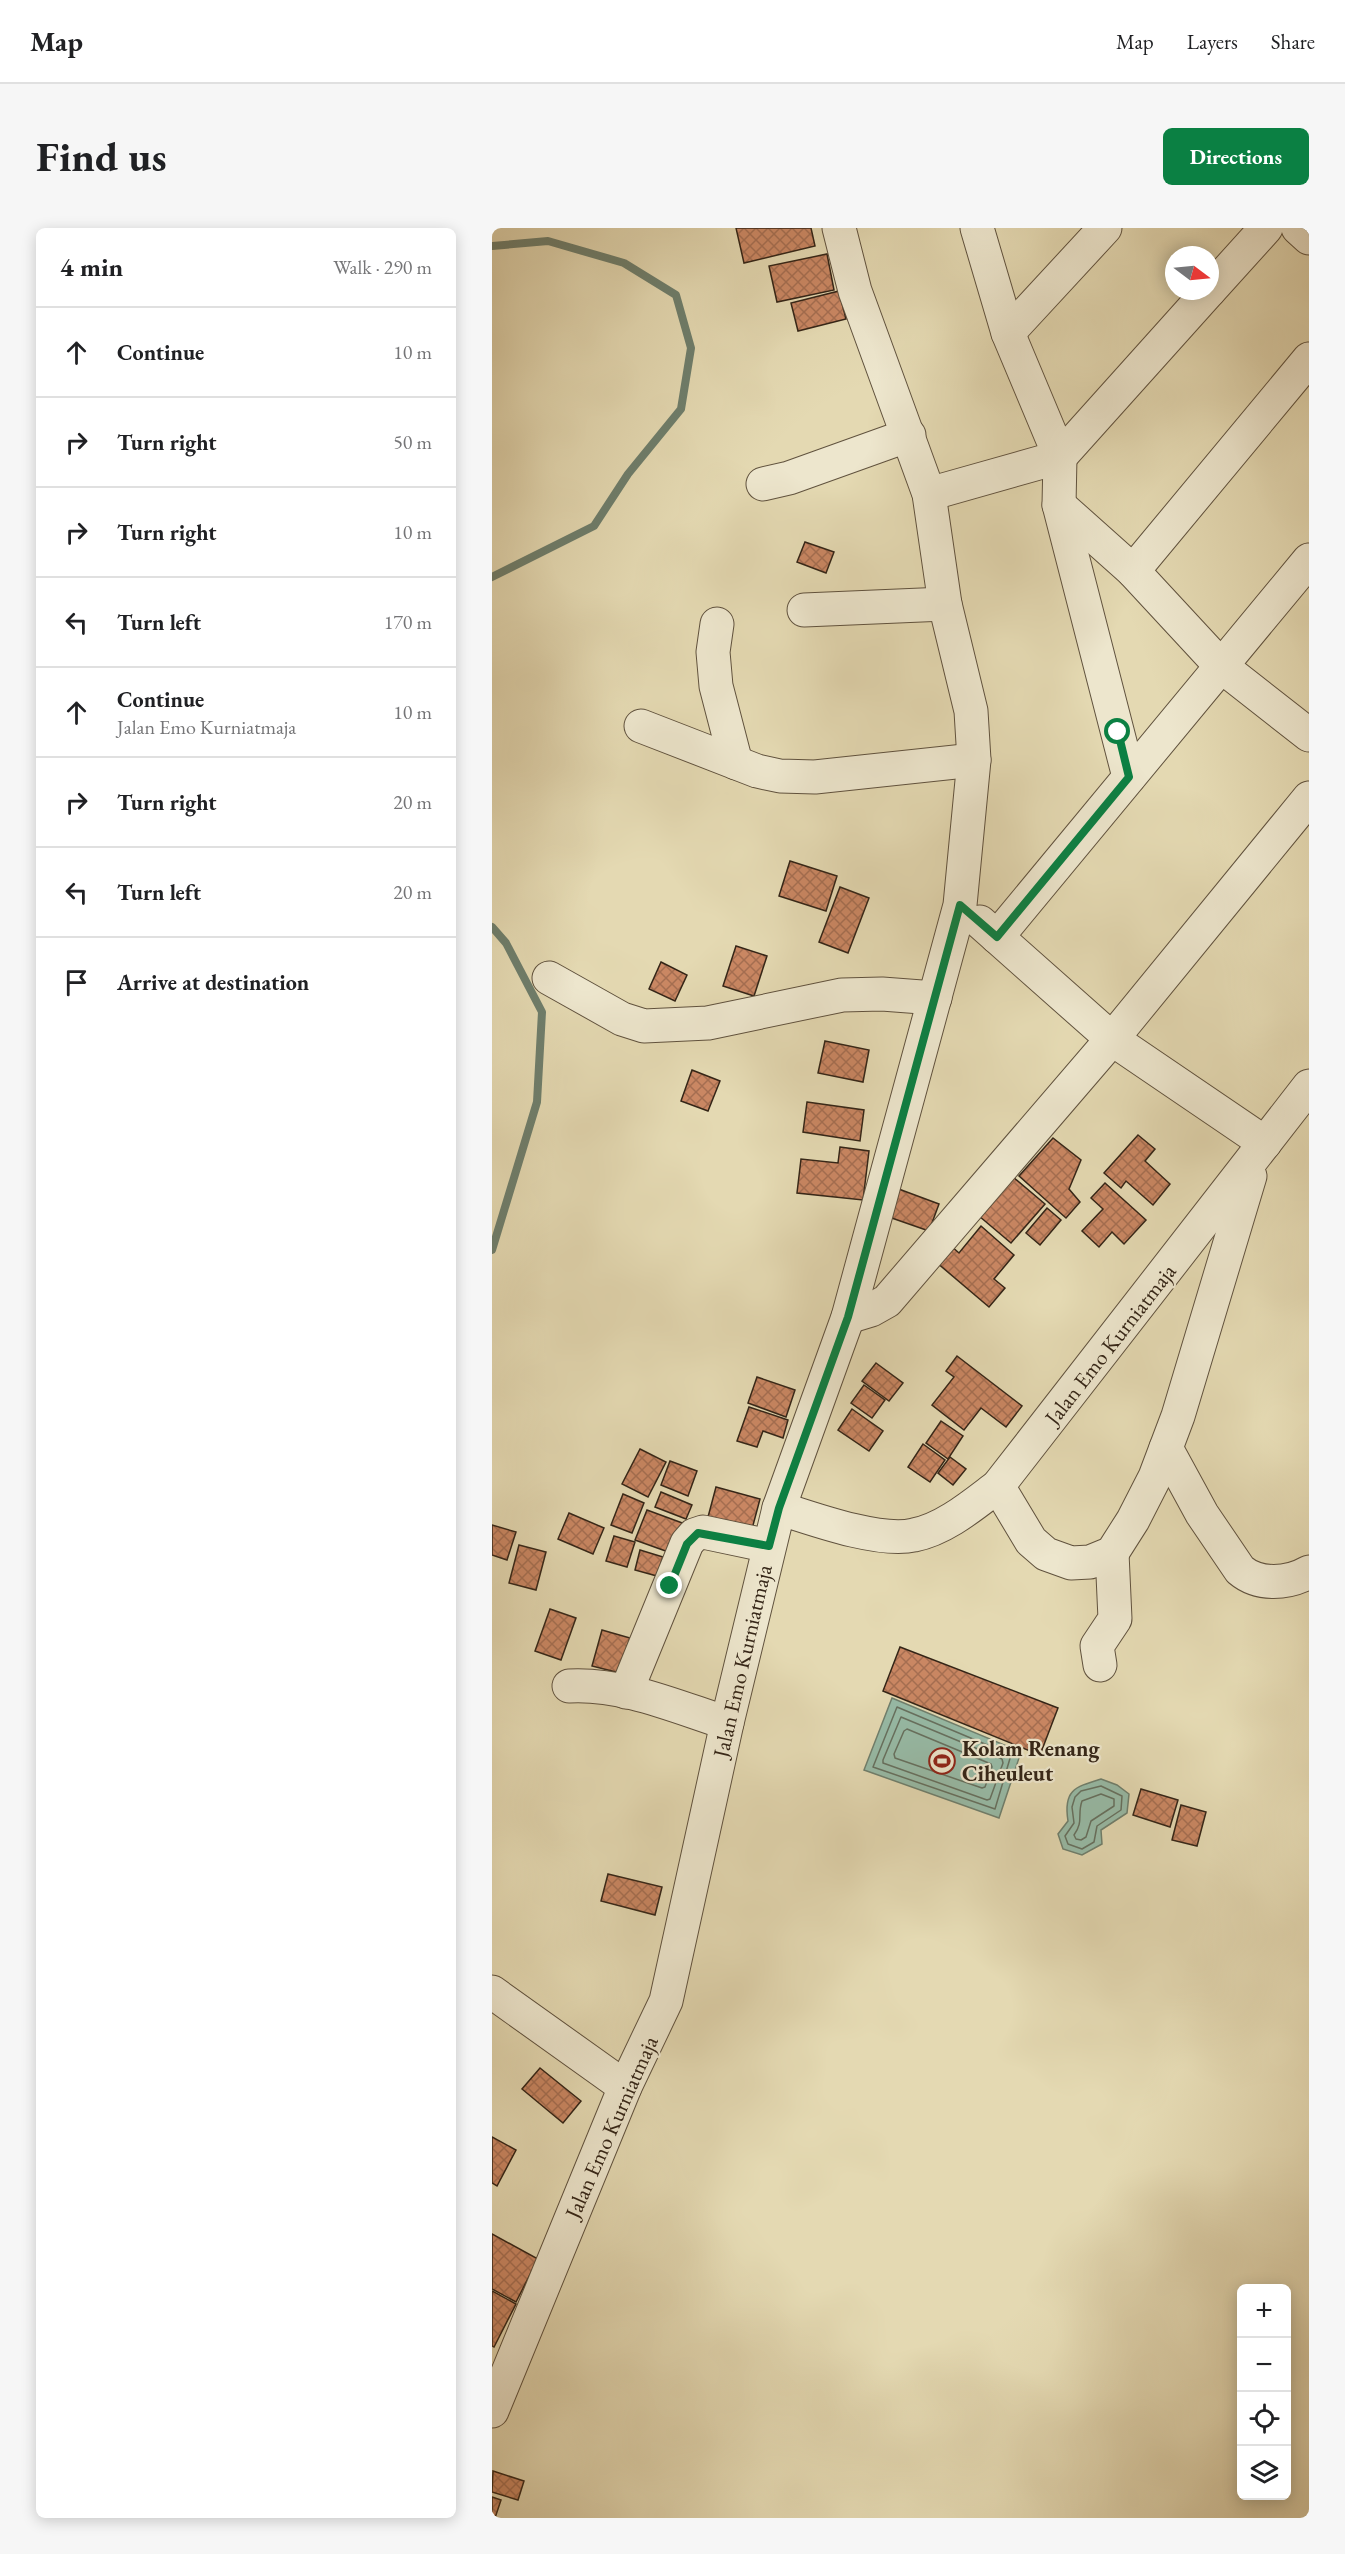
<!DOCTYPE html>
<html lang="en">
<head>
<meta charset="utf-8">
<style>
  :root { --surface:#fff; --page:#f6f6f6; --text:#202124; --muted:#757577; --line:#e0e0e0; --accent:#0b8043 }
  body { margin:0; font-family:"EB Garamond",serif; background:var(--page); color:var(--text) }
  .controls { position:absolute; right:18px; bottom:18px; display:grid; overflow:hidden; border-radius:9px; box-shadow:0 3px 15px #0003 }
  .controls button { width:54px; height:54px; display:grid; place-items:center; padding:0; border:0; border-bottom:2px solid var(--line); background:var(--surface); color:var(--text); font:30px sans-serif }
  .compass { position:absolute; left:673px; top:18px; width:54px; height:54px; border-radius:50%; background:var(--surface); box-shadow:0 3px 15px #0003; rotate:106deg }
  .stop { position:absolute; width:18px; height:18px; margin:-14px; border:4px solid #0b8043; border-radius:50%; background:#fff }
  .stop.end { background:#0b8043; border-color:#fff; box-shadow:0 2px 6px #0008 }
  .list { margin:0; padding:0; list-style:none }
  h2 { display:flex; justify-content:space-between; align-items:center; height:78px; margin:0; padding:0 24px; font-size:26px }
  h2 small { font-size:20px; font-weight:400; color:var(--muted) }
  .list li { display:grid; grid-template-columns:39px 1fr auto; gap:18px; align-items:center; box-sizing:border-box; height:90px; padding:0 24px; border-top:2px solid var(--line) }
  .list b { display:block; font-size:22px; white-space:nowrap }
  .list p { margin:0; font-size:20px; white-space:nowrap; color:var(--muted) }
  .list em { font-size:20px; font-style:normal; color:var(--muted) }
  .icon { flex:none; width:33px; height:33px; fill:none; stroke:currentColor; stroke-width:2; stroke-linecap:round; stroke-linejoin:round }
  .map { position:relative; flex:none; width:817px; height:2290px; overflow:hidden; border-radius:9px }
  header { display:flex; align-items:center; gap:36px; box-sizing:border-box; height:84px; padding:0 30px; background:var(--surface); border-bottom:2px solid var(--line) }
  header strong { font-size:28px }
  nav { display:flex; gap:33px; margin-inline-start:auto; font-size:21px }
  .intro { display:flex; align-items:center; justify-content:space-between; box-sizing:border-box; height:144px; padding:0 36px }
  h1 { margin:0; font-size:42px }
  .button { padding:15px 27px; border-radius:9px; background:var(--accent); color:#fff; font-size:21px; font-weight:700 }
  main { display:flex; gap:36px; padding:0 36px }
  aside { flex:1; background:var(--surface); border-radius:9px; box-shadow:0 3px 15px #0003 }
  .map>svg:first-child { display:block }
  .water { fill:#97bba7; stroke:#6f7f6d; stroke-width:1.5 }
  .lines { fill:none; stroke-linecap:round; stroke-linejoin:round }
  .shore { stroke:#66705f; stroke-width:1.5 }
  .stream { stroke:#6f7f6d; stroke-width:8 }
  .building { fill:url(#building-cross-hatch); stroke:#342517; stroke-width:1.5 }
  .minor-casing { stroke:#60523e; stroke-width:35 }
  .minor { stroke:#ede6cd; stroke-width:33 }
  .route { stroke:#0b8043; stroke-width:8 }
  .labels { text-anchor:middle; stroke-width:4.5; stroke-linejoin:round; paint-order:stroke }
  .street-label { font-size:22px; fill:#342517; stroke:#ede6cd }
  .poi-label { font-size:22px; font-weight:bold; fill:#342517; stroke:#ede6cd; text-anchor:start }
</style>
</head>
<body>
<header>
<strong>Map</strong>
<nav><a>Map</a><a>Layers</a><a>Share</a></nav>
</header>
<div class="intro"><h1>Find us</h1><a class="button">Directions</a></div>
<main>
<aside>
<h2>4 min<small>Walk · 290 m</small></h2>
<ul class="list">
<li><svg class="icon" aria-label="ahead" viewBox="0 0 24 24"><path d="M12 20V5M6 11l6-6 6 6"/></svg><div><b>Continue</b></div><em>10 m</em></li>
<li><svg class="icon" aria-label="right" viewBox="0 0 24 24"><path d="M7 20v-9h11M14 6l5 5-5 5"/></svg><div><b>Turn right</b></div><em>50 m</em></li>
<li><svg class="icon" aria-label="right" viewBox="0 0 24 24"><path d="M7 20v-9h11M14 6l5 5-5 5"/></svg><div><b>Turn right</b></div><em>10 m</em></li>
<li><svg class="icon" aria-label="left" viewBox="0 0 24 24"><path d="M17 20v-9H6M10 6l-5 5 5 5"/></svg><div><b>Turn left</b></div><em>170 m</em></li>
<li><svg class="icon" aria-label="ahead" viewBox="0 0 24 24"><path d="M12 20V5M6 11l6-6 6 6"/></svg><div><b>Continue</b><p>Jalan Emo Kurniatmaja</p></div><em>10 m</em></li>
<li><svg class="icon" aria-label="right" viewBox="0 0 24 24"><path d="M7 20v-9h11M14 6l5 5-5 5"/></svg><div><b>Turn right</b></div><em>20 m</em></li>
<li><svg class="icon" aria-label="left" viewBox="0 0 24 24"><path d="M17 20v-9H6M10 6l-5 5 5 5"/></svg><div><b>Turn left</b></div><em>20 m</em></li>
<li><svg class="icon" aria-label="arrive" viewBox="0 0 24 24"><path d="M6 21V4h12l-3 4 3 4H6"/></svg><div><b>Arrive at destination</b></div></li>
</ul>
</aside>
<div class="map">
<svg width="817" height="2290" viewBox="0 0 817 2290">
  <defs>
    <pattern id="building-cross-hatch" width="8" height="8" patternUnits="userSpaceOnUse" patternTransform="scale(1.5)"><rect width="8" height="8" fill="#ca8763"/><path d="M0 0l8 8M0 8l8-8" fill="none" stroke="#a56e51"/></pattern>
  </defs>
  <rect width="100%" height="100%" fill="#e4d9b2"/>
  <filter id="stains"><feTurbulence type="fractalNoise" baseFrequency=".00333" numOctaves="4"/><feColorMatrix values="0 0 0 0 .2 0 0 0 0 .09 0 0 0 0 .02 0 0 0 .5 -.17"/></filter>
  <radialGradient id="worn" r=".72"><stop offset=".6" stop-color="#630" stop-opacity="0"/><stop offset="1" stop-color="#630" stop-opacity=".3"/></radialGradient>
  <g class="water">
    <polygon points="400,1470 529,1524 507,1590 372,1542"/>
    <path d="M609,1551l16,6 12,9 -2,19 -26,17 1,14 -20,11 -19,-6 -5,-15 10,-13c-5,-31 7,-34 33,-42z"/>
  </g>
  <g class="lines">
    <g class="shore">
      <polygon points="405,1479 519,1527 503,1581 381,1539"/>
      <polygon points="409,1489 510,1531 511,1535 498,1571 495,1572 391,1535 391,1532"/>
      <polygon points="415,1501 499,1536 500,1539 493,1559 490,1560 403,1530 402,1526 412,1503"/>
      <polygon points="609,1558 630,1568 629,1582 605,1598 602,1614 590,1621 576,1616 573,1608 582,1595 580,1579 583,1569 589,1563"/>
      <path d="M609,1566l13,5v7l-23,15 -5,16 -5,3 -5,-1 -2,-4c10,-14 3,-20 8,-34z"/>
    </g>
    <g class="stream">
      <polyline points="0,18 56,13 132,35 184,67 199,120 189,181 136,246 102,298 0,349"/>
      <polyline points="0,699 14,715 50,784 45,874 0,1022"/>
    </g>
  </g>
  <g class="building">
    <polygon points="244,0 319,0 323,18 252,35"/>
    <polygon points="335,26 342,62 285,74 277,38"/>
    <polygon points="347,63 354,91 306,103 299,75"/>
    <polygon points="313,314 342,324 334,345 305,334"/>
    <polygon points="298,633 345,648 334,683 287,668"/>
    <polygon points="348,659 377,670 356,725 327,714"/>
    <polygon points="244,718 275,728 262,768 231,758"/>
    <polygon points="169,734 195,747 183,773 157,761"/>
    <polygon points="333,813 377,822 371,854 326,845"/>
    <polygon points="200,842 228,853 216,883 189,873"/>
    <polygon points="315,874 372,882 368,913 311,904"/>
    <polygon points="646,907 663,921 653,933 678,956 661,977 634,953 629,960 612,945"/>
    <polygon points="561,910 589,932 577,961 588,974 574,990 527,948"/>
    <polygon points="348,919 377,923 371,972 305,965 309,931 346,935"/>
    <polygon points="521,949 553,976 519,1015 487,988"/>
    <polygon points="613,955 654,992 632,1016 620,1004 607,1019 590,1003 611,981 599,970"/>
    <polygon points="404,960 447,976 437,1003 394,988"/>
    <polygon points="555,980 569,992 548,1017 534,1005"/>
    <polygon points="489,998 522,1027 502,1051 513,1060 497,1079 444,1034 458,1017 467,1025"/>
    <polygon points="465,1128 530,1178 514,1199 489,1180 472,1202 440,1177 462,1149 454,1143"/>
    <polygon points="384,1135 411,1155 397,1173 370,1153"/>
    <polygon points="265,1149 303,1162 294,1189 256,1175"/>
    <polygon points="372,1157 393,1172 380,1190 359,1175"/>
    <polygon points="257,1179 296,1192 291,1210 271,1203 265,1219 245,1213"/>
    <polygon points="360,1181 391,1203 377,1223 346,1202"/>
    <polygon points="449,1193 471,1208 456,1231 434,1215"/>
    <polygon points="431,1216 453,1232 438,1254 416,1239"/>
    <polygon points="148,1221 174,1234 156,1269 130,1256"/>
    <polygon points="458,1229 474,1241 461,1257 446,1245"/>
    <polygon points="178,1233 205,1243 196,1268 169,1257"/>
    <polygon points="224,1259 268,1271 260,1301 216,1289"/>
    <polygon points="169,1264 200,1277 194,1291 163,1279"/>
    <polygon points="131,1266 152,1275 140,1305 119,1297"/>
    <polygon points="155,1282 193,1296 182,1326 143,1312"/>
    <polygon points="77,1285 112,1300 101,1326 66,1311"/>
    <polygon points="0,1297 24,1304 15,1332 0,1327"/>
    <polygon points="122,1308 143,1314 135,1339 114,1333"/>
    <polygon points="27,1317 54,1324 44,1362 17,1355"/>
    <polygon points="148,1322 171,1329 165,1348 143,1342"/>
    <polygon points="58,1381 84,1390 69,1432 43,1423"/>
    <polygon points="110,1402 138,1410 128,1445 100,1438"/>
    <polygon points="408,1419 566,1480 548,1527 391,1463"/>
    <polygon points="649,1561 686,1572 678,1599 641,1587"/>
    <polygon points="689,1577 714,1584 705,1618 680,1612"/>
    <polygon points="116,1646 170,1659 163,1687 109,1673"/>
    <polygon points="48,1840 89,1873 71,1895 30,1861"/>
    <polygon points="0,1909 24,1922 5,1958 0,1955"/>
    <polygon points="0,2006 46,2031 24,2074 0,2061"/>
    <polygon points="0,2063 24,2076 2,2119 0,2118"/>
    <polygon points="1,2243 32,2253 26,2272 0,2264"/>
    <polygon points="0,2269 9,2272 3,2290 0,2290"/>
  </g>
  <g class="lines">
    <g class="minor-casing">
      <g id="minor">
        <polyline points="485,0 516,105 568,229 567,277 637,549"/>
        <polyline points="806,0 817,10"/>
        <polyline points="718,62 774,0"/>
        <polyline points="516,105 613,0"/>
        <polyline points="271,256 297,250 417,207"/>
        <polyline points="437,266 568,229 717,63"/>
        <polyline points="567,277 641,343 729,438 817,507"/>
        <polyline points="641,343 817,131"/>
        <polyline points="312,382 453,376"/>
        <polyline points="225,396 221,424 224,458 244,535"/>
        <polyline points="149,498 265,543 288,548 323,549 482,532"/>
        <polyline points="488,694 620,811 773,915"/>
        <polyline points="505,709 817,332"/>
        <polyline points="57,750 130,791 152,798 216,795 350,767 390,766 443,770"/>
        <polyline points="356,1089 379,1082 395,1073 620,811 817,570"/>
        <path d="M674,1220l36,66 38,56c19,16 48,14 69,2"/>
        <polyline points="506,1258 539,1313 554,1326 579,1335 598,1334 620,1325 641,1292 663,1249 686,1188 758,948"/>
        <polyline points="287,1280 356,1089 468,677 482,532 479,483 453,376 437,266 363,63 347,0"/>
        <polyline points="608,1437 605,1418 623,1391 620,1325"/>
        <path d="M77,1458c54,-3 108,21 158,37"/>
        <polyline points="134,1464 195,1315 202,1307 211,1304 277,1318"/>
        <polyline points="0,1764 133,1859"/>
        <path d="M0,2183l133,-324 41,-86 61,-278 52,-215c34,11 101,35 135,27 31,-6 60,-31 84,-49l311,-400"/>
      </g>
    </g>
    <use href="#minor" class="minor"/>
  </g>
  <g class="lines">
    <polyline class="route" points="178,1358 195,1316 206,1305 277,1318 287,1280 356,1089 468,677 505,709 637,549 626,504"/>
  </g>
  <defs>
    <g id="stadium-ring" transform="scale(1.35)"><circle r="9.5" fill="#ede6cd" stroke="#8f2418" stroke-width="1.5"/><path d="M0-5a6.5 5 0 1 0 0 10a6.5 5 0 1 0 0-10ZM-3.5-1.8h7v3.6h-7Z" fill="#8f2418"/></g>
  </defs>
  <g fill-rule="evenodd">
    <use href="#stadium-ring" x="450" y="1533"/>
  </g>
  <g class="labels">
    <g class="street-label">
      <text transform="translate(618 1116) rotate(-52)" y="8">Jalan Emo Kurniatmaja</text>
      <text transform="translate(250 1433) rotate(-77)" y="8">Jalan Emo Kurniatmaja</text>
      <text transform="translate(119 1899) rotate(-66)" y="8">Jalan Emo Kurniatmaja</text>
    </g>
    <g class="poi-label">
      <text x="470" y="1528">Kolam Renang<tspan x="470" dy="25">Ciheuleut</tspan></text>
    </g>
  </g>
  <rect width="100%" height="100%" filter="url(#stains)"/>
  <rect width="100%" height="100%" fill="url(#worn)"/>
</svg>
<div class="controls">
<button>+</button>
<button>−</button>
<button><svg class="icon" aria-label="locate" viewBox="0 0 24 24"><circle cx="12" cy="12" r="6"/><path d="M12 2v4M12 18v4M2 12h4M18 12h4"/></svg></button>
<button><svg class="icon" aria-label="layers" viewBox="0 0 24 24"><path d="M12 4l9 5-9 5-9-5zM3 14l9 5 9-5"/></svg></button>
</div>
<svg class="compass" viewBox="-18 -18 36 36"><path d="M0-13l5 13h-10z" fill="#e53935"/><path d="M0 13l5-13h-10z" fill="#757577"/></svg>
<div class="stop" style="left:626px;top:504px"></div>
<div class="stop end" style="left:178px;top:1358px"></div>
</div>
</main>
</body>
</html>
